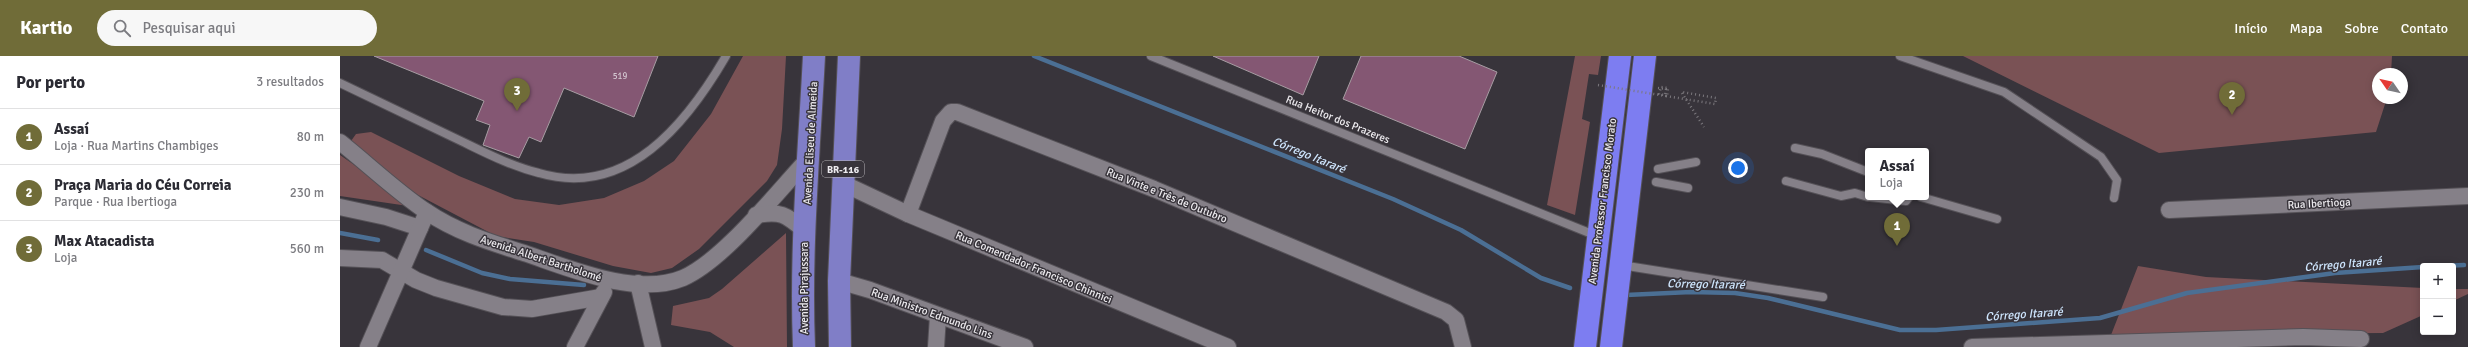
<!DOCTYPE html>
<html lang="pt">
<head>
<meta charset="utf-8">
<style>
  :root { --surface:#fff; --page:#f7f7f7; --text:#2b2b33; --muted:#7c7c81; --line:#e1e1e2; --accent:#706c38 }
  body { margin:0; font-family:Signika,sans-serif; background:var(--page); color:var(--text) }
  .controls { position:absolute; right:12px; bottom:12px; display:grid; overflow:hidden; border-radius:4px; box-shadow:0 2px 10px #0003 }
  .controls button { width:36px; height:36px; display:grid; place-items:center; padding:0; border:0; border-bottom:1px solid var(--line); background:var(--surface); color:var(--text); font:20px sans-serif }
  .compass { position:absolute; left:2032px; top:12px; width:36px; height:36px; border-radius:50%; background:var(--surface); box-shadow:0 2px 10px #0003; rotate:304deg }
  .you { position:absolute; left:1398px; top:112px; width:14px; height:14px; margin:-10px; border:3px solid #fff; border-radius:50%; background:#1a73e8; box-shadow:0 0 0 6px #1a73e833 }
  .badge { display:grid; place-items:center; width:26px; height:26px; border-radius:50%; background:var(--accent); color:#fff; font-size:13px; font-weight:700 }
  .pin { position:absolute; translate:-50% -33px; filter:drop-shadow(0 1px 2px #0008) }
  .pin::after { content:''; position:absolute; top:21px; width:14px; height:12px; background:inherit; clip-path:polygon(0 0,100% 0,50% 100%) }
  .popup { position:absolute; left:1525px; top:92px; width:64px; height:52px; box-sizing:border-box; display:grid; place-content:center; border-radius:4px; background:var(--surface); filter:drop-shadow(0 1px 3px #0005); font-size:13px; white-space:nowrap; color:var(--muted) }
  .popup b { font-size:15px; color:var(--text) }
  .popup::after { content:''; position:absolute; left:50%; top:100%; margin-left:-8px; border:8px solid transparent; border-top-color:var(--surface) }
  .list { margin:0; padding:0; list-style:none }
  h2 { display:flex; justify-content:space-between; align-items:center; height:52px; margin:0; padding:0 16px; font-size:17px }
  h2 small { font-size:13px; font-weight:400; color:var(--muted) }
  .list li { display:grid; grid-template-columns:26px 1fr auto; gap:12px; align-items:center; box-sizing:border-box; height:56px; padding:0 16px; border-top:1px solid var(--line) }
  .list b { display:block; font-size:15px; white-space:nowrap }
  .list p { margin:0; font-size:13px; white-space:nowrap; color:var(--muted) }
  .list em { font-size:13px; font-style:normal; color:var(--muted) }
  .icon { flex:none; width:22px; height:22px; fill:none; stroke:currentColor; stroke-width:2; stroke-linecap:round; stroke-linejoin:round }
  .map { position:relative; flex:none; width:2128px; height:291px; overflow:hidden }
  header { display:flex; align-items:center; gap:24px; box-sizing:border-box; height:56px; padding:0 20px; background:var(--accent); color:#fff }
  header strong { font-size:19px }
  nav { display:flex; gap:22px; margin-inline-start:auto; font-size:14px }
  .search { width:280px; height:36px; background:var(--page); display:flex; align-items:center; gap:10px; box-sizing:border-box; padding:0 14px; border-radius:22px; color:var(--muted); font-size:15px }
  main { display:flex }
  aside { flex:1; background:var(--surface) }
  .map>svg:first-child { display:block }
  .green { fill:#7a5255 }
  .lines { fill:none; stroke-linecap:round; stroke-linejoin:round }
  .stream { stroke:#4b6f94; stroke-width:4.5 }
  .building { fill:#845773; stroke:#a79da3 }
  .lane-casing { stroke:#555157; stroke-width:10 }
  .street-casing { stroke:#555157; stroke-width:18 }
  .primary-casing { stroke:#555157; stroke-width:24 }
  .highway-casing { stroke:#555157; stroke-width:24 }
  .path { stroke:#7c797e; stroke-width:2.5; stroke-dasharray:1 3; stroke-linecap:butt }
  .lane { stroke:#858088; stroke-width:8 }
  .street { stroke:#858088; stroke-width:16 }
  .primary { stroke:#807ec7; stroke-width:22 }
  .highway { stroke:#7d7df1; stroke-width:22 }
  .path-bridge { stroke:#7c797e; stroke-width:2.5; stroke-dasharray:1 3; stroke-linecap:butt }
  .labels { text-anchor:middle; stroke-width:3; stroke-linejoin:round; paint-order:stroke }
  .number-label { font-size:9px; fill:#d3c6d0 }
  .shield { fill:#38343b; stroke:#b7b4b9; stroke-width:1 }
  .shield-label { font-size:10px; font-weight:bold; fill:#edebef }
  .street-label { font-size:11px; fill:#edebef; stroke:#38343b }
  .water-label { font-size:12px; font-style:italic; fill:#cee5fd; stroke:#38343b }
</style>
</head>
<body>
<header>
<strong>Kartio</strong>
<div class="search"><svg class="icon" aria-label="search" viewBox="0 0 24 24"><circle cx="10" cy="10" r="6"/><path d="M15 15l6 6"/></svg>Pesquisar aqui</div>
<nav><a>Início</a><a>Mapa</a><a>Sobre</a><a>Contato</a></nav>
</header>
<main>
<aside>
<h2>Por perto<small>3 resultados</small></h2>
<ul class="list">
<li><span class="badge">1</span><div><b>Assaí</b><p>Loja · Rua Martins Chambiges</p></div><em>80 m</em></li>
<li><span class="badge">2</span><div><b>Praça Maria do Céu Correia</b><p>Parque · Rua Ibertioga</p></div><em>230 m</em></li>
<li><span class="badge">3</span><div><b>Max Atacadista</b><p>Loja</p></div><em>560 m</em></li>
</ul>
</aside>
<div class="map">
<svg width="2128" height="291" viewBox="0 0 2128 291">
  <rect width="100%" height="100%" fill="#38343b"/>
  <g class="green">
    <polygon points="403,0 446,0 442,73 437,109 427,125 359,193 332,212 311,217 273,210 194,186 156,180 78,139 22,99 11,85 16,78 31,76 119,120 175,143 219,149 264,142 304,125 334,105 371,58"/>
    <polygon points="1235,0 1261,0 1258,19 1249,18 1242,63 1250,66 1235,159 1207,149"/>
    <polygon points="1623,0 2052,0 2051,18 2038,18 2038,42 2047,42 2036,76 1819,97"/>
    <polygon points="0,99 75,151 0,140"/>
    <polygon points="446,177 447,291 394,291 370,276 331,269 333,250 369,242 382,233"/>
    <polygon points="1798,210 1866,221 2083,232 2083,259 2043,277 1771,279"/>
    <polygon points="2113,233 2128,233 2128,238 2113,245"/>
  </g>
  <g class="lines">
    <g class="stream">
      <polyline points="694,0 1053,143 1121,174 1201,222 1230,232"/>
      <polyline points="0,177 38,184"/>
      <polyline points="86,194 142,217 170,223 244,229"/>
      <polyline points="2102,210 2124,209"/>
      <polyline points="1286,239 1351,236 1395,237 1428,242 1560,274 1596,274 1760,262 1847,237 1995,217 2083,211"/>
    </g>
  </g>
  <g class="building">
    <polygon points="34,0 318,0 294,61 224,32 201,86 189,81 179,102 143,89 150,69 136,64 144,45"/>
    <polygon points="873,0 979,0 963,39"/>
    <polygon points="1021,0 1119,0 1157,16 1125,93 1003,43"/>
  </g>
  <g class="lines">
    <g class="lane-casing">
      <g id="lane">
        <polyline points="811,0 1257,180"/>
        <polyline points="1560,0 1664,36 1761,101 1777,124 1774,142"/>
        <path d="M0,27c40,19 80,38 121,58 25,12 50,25 78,32 88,26 148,-50 187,-117"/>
        <polyline points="1455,92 1482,98 1528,116"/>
        <polyline points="1318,113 1356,106"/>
        <polyline points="1446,125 1501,140 1515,137 1528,141"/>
        <polyline points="1316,126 1348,132"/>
        <polyline points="1530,141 1566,145 1569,141"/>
        <polyline points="1581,141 1657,163"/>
        <polyline points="1281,209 1483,241"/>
      </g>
    </g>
    <g class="street-casing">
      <g id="street">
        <path d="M0,86c29,23 57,50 87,70 31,21 66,31 100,42 44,15 110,43 156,24 41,-18 94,-86 126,-120"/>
        <polyline points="502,127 568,158 888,291"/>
        <polyline points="0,151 46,161 80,172"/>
        <polyline points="1829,154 2128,140"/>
        <polyline points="568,158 603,65 611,56 617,56 814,133 1106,256 1116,264 1123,291"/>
        <path d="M416,159c25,-4 29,-1 48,15"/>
        <polyline points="0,202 42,204 76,224 96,232 163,251 192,253 261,241"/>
        <polyline points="499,225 530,234 685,291"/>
        <polyline points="298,227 313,291"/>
        <polyline points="28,291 87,156"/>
        <polyline points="235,291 264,236"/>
        <polyline points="596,291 598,260"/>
        <polyline points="1632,291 1963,281 2021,283"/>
      </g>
    </g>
    <g class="primary-casing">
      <g id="primary">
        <path d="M464,291c-4,-97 5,-194 10,-291"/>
        <polyline points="500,291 499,225 509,0"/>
      </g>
    </g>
    <g class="highway-casing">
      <g id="highway">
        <polyline points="1245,291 1280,0"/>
        <polyline points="1271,291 1305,0"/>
      </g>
    </g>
    <g class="path">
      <polyline points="1318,32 1326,33 1325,39 1319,38 1321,31 1328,32 1327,40"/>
      <polyline points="1342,37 1364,71"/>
      <polyline points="1326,40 1375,48 1376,42 1342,36"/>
    </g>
    <use href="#lane" class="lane"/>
    <use href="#street" class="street"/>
    <use href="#primary" class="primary"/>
    <use href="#highway" class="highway"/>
    <polyline class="path-bridge" points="1258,29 1326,40"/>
  </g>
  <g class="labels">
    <g class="number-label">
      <text x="280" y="23">519</text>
    </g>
    <rect class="shield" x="482" y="105" width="42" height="16" rx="3"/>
    <g class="shield-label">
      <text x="503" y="117">BR-116</text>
    </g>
    <g class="street-label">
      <text transform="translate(998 63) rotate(22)" y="4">Rua Heitor dos Prazeres</text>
      <text transform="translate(470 87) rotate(-87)" y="4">Avenida Eliseu de Almeida</text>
      <text transform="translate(827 139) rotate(22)" y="4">Rua Vinte e Três de Outubro</text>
      <text transform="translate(1262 145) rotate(-83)" y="4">Avenida Professor Francisco Morato</text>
      <text transform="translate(1979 147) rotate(-3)" y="4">Rua Ibertioga</text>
      <text transform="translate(201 202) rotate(18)" y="4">Avenida Albert Bartholomé</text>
      <text transform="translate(694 211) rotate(23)" y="4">Rua Comendador Francisco Chinnici</text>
      <text transform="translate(464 232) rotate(-90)" y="4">Avenida Pirajussara</text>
      <text transform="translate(592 257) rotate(20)" y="4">Rua Ministro Edmundo Lins</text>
    </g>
    <g class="water-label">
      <text transform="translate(969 99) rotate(22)" y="4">Córrego Itararé</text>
      <text transform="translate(2003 208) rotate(-5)" y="4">Córrego Itararé</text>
      <text transform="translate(1366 228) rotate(1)" y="4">Córrego Itararé</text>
      <text transform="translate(1684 258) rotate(-4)" y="4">Córrego Itararé</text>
    </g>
  </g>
</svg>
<div class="controls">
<button>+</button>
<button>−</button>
</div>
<svg class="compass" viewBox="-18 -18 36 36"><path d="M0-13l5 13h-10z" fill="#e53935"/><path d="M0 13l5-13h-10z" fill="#7c7c81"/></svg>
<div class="you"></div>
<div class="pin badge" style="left:1557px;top:190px">1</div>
<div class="popup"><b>Assaí</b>Loja</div>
<div class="pin badge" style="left:1892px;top:59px">2</div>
<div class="pin badge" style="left:177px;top:55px">3</div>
</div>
</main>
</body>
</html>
